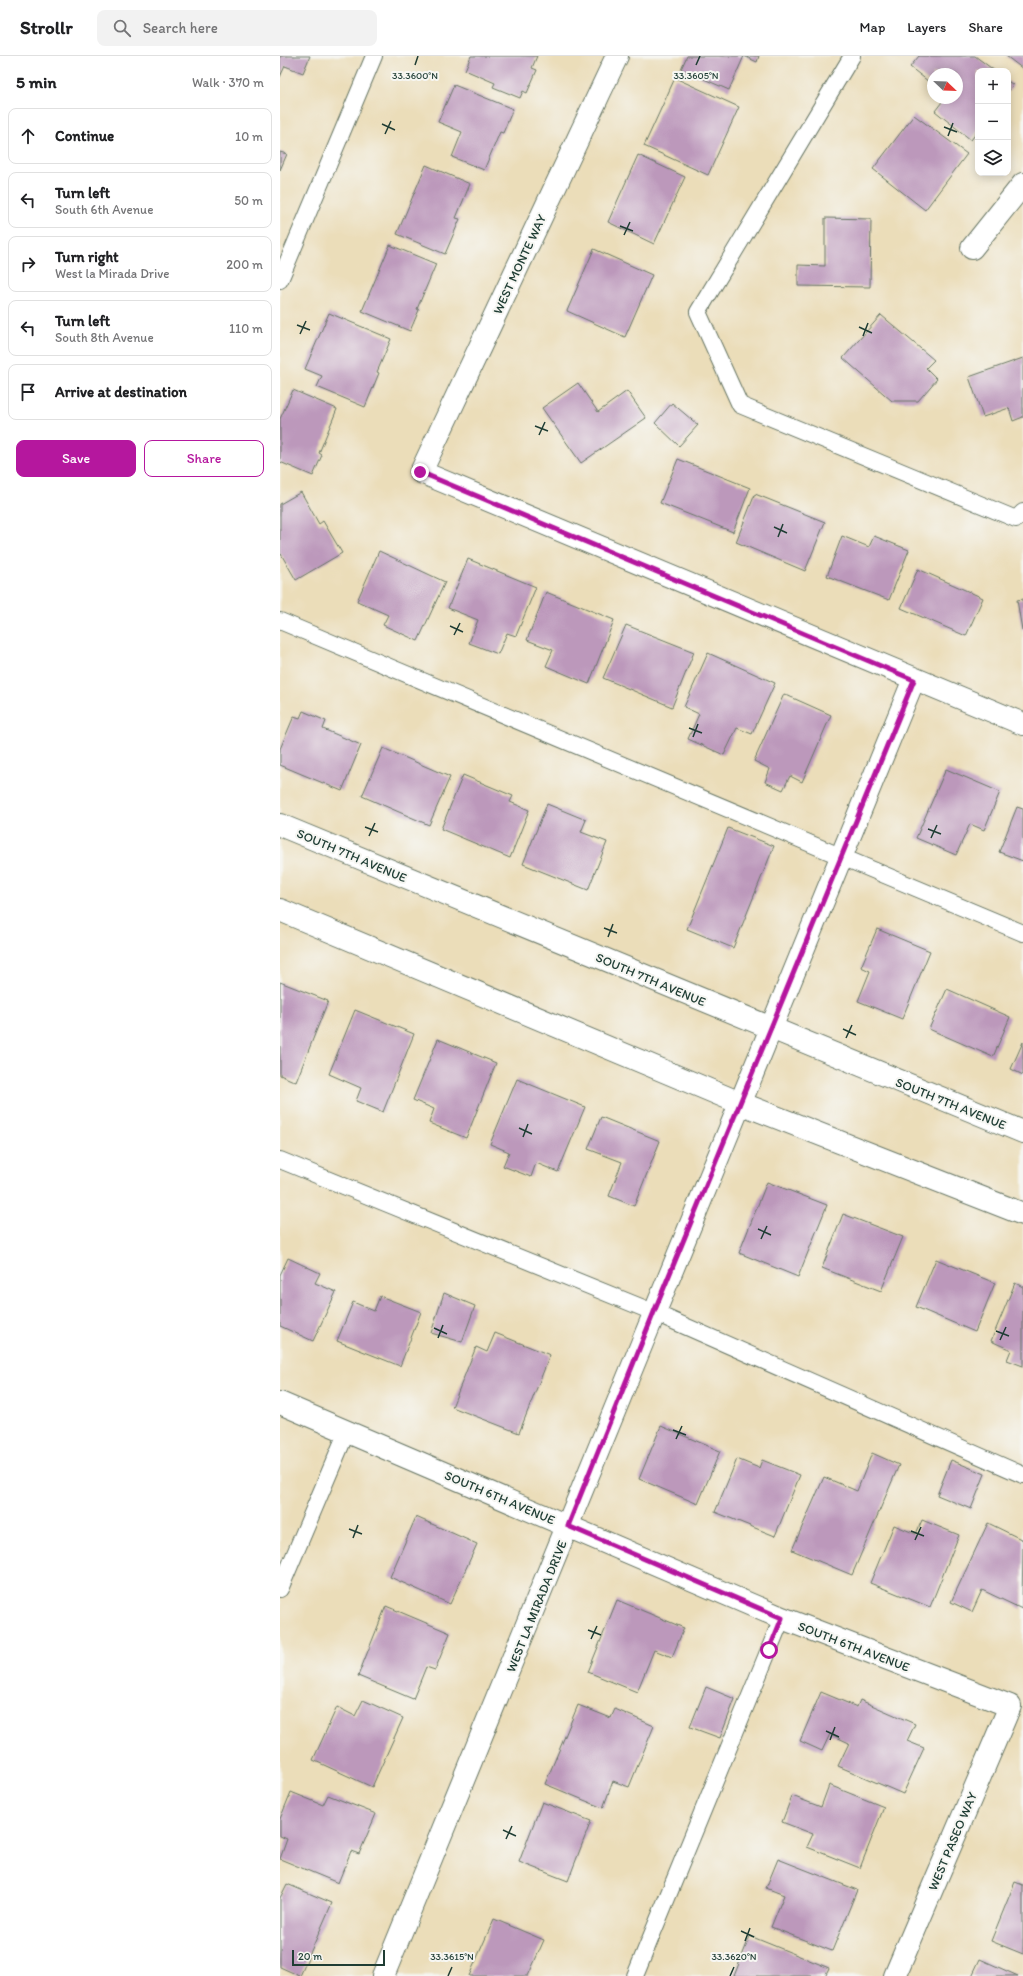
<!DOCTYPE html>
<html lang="en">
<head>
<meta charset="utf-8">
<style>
  :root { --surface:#fff; --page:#f2f2f2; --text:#202124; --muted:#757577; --line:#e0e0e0; --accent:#b5179e }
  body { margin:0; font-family:Itim,sans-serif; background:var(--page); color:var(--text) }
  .controls { position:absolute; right:12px; top:12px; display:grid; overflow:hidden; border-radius:8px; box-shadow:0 2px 10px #0003 }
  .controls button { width:36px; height:36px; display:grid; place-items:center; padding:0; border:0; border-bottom:1px solid var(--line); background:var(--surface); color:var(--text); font:20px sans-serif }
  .compass { position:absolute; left:647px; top:12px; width:36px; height:36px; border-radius:50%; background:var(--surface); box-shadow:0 2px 10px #0003; rotate:113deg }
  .scale { position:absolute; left:12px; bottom:10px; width:93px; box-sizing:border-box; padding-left:4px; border:2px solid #1f3d34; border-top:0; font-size:11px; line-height:14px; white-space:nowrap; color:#1f3d34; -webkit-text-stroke:3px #f6f6f2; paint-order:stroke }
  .stop { position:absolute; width:12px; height:12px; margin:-9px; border:3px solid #b5179e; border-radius:50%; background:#fff }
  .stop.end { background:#b5179e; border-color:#fff; box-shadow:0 1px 4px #0008 }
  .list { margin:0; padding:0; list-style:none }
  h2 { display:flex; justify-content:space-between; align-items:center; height:52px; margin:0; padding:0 16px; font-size:17px }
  h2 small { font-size:13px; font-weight:400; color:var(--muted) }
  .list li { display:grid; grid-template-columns:26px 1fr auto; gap:12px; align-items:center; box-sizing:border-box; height:56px; margin:0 8px 8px; padding:0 8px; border:1px solid var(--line); border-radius:8px }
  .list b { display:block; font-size:15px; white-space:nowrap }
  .list p { margin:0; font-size:13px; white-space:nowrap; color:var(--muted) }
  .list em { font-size:13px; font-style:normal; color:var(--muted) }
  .actions { display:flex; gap:8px; padding:12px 16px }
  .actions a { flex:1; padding:9px 0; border:1px solid var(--accent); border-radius:8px; text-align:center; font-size:14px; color:var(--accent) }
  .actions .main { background:var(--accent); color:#fff }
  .icon { flex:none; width:22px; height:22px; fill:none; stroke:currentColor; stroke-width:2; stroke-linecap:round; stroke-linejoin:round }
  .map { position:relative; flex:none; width:743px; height:1920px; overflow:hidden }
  header { display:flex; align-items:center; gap:24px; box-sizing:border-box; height:56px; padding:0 20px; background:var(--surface); border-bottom:1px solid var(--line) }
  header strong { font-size:19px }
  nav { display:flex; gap:22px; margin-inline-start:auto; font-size:14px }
  .search { width:280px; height:36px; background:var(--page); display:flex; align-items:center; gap:10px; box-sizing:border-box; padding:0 14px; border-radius:8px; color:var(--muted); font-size:15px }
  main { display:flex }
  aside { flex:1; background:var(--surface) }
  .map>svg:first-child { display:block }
  .building { fill:#bc98bb }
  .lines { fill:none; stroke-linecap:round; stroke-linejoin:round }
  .lane-casing { stroke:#667563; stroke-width:18 }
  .street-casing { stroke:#667563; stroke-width:24 }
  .lane { stroke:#fff; stroke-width:16 }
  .street { stroke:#fff; stroke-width:22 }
  .route { stroke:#b5179e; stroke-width:5 }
  .ticks { fill:none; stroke:#1f3d34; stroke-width:1.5 }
  .labels { text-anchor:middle; stroke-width:4; stroke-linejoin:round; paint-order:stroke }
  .street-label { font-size:13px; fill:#1f3d34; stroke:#f6f6f2 }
  .ticks-label { font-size:10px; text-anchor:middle; fill:#1f3d34; stroke:#f6f6f2; stroke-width:4; stroke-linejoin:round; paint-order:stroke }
</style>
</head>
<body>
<header>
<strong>Strollr</strong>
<div class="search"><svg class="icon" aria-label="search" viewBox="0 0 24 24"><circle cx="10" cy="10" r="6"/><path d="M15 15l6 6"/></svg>Search here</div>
<nav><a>Map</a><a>Layers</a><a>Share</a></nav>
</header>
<main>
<aside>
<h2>5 min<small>Walk · 370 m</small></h2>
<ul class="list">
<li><svg class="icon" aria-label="ahead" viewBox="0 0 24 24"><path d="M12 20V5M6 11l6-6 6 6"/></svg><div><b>Continue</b></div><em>10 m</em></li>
<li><svg class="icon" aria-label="left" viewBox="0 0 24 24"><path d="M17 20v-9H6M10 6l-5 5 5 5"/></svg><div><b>Turn left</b><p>South 6th Avenue</p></div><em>50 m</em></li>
<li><svg class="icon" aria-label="right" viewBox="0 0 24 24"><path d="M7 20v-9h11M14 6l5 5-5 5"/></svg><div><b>Turn right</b><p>West la Mirada Drive</p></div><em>200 m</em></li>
<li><svg class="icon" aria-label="left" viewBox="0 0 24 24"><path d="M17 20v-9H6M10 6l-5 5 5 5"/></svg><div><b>Turn left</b><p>South 8th Avenue</p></div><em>110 m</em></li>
<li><svg class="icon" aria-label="arrive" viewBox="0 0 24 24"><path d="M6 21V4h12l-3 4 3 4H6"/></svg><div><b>Arrive at destination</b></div></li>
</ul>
<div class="actions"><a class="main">Save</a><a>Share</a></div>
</aside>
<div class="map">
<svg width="743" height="1920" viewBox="0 0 743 1920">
  <rect width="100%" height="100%" fill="#f6f6f2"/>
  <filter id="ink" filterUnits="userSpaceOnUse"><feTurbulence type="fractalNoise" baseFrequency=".025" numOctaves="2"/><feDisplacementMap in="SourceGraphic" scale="8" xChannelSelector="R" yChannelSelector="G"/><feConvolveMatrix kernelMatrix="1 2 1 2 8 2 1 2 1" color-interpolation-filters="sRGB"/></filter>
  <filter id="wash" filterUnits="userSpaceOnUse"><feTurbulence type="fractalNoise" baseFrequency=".012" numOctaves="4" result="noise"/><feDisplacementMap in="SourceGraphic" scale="16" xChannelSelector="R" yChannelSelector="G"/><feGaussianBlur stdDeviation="0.9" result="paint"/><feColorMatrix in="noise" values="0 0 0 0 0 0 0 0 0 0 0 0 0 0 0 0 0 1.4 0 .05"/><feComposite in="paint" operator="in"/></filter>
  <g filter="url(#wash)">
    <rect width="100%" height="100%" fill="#ebddb9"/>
    <g id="blocks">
      <g class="building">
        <polygon points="0,0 30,0 23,17 5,10 0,21"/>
        <polygon points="191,0 257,0 252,12 257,14 247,37 243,35 240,42 213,31 215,27 185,14"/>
        <polygon points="407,0 479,0 477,6 464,0 449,34 401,13"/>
        <polygon points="639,0 695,0 715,15 698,15 698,75 691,84 655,55 665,42 677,42 677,18 653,18 653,29 630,11"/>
        <polygon points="726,0 743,0 743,13"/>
        <polygon points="395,22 459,51 428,119 364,90"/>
        <polygon points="728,25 733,29 728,36"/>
        <polygon points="174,29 233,53 223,77 220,76 204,114 172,101 182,76 158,66"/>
        <polygon points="634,59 687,98 645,154 593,113"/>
        <polygon points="0,96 7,98 0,114"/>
        <polygon points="358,99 405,121 374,188 328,166"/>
        <polygon points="146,109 190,128 176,162 180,163 165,198 117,178"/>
        <polygon points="545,162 591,163 590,231 518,230 518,209 545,210"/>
        <polygon points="110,189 156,208 137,253 139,254 130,275 82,255"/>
        <polygon points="314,193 372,219 345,281 287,255"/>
        <polygon points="49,257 111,283 97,316 99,317 85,351 37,331 42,320 25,313"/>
        <polygon points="601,259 654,304 646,312 657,323 638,345 612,345 563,302"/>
        <polygon points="743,302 743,361 733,365 729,352 703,361 689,321"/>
        <polygon points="298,327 318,356 347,335 366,362 301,407 262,352"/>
        <polygon points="13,334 57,353 39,397 42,399 33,420 0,406 0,363"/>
        <polygon points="392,347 418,369 399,390 375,367"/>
        <polygon points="398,403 470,432 453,476 380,447"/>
        <polygon points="21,436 39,468 43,465 62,497 16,524 1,498 0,499 0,448"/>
        <polygon points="475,438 545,466 525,515 456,486"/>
        <polygon points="562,480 589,491 594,480 629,494 609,544 547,520"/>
        <polygon points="99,495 165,526 138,585 103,569 108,559 77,545"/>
        <polygon points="188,503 256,531 236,580 227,577 218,598 189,587 198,564 168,552"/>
        <polygon points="638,513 703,542 686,580 621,552"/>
        <polygon points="266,536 334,564 309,628 266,610 273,594 247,584"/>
        <polygon points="743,543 743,574 742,574 737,544"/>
        <polygon points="346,569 414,596 392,651 323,622"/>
        <polygon points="428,597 495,627 472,678 457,672 444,699 408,683 419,658 404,651"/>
        <polygon points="504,638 551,659 522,726 510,720 503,734 485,726 490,713 474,705"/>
        <polygon points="23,655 46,665 43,673 81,689 62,735 0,709 0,693 14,660 20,662"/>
        <polygon points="103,692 170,721 149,769 82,740"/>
        <polygon points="666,713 720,736 704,774 690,768 676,799 636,782"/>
        <polygon points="183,719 233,740 230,746 249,754 230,802 161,773"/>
        <polygon points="267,748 306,764 301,776 327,786 308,834 243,808"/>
        <polygon points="737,751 743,753 743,805 719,796"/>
        <polygon points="448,772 494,790 453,892 407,873"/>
        <polygon points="597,873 650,895 622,963 578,945 590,915 581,911"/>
        <polygon points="0,926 48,945 16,1026 0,1019"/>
        <polygon points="667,933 730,961 713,1001 649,973"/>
        <polygon points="75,954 134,978 103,1056 76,1045 81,1032 49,1018"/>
        <polygon points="158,983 216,1007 186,1082 149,1067 154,1053 133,1044"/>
        <polygon points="743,986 743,1019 731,1013"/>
        <polygon points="237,1023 305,1051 278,1116 256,1107 251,1121 223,1110 229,1096 210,1088"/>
        <polygon points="321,1061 380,1085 354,1150 329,1140 342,1106 308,1093"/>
        <polygon points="487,1126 547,1149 518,1221 459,1197"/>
        <polygon points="563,1158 623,1181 601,1235 542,1212"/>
        <polygon points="8,1202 40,1217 35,1227 56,1236 33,1285 0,1270 0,1219"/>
        <polygon points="656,1203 715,1227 695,1276 636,1251"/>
        <polygon points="735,1227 743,1231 743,1310 727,1304 731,1294 711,1285"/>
        <polygon points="164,1237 195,1250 182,1286 151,1277"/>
        <polygon points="100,1240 141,1256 120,1310 57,1285 73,1246 94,1255"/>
        <polygon points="215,1277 270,1299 239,1377 172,1351 196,1291 207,1296"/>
        <polygon points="381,1370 440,1395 418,1448 359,1423"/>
        <polygon points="592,1397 619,1409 572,1519 512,1494 544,1421 577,1435"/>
        <polygon points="457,1403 479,1412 482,1404 520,1419 495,1480 435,1456"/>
        <polygon points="671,1404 705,1418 691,1453 657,1439"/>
        <polygon points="136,1461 197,1488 170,1548 110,1521"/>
        <polygon points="642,1464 679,1479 650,1551 590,1527 614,1469 636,1478"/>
        <polygon points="708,1467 743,1484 742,1553 702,1534 692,1556 671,1546"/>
        <polygon points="337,1544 404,1572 392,1601 374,1594 357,1636 308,1616"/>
        <polygon points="106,1550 170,1577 155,1614 146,1611 133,1643 78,1620"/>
        <polygon points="426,1631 455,1643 440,1682 410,1671"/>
        <polygon points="541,1636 577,1651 580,1644 635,1668 627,1685 644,1692 623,1738 558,1710 569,1687 550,1678 542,1695 520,1685"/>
        <polygon points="83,1644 123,1662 92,1731 33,1704 57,1651 75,1660"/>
        <polygon points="298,1649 331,1662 335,1653 374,1670 349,1731 333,1725 323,1752 265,1728"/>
        <polygon points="549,1729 604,1751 580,1812 527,1791 533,1778 502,1766 512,1740 541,1751"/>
        <polygon points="11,1736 43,1749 48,1739 96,1758 79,1798 71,1795 58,1827 0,1803 7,1783 0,1780 0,1763"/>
        <polygon points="262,1746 311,1765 288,1825 239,1806"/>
        <polygon points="498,1803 577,1834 552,1895 491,1871 504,1839 486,1832"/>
        <polygon points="735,1826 743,1829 743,1898 711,1885"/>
        <polygon points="7,1828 52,1847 20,1920 0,1911 0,1842"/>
        <polygon points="214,1863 264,1884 248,1920 189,1920"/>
        <polygon points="470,1880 549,1912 545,1920 454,1920"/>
        <polygon points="700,1903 738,1920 692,1920"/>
      </g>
    </g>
  </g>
  <g filter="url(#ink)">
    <use href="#blocks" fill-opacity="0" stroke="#667563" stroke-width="1"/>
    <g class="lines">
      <g class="lane-casing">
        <g id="lane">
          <polyline points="572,0 418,256 460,349 736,463 743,456"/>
          <polyline points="0,224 94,0"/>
          <polyline points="0,565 743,877"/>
          <polyline points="0,1104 373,1256 743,1419"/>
          <polyline points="0,1533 67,1375"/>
          <polyline points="355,1920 502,1562"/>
        </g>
      </g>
      <g class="street-casing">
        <g id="street">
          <polyline points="337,0 141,416 743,668"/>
          <polyline points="692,192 743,128"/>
          <polyline points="0,769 743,1076"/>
          <polyline points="0,854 460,1047 743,1158"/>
          <polyline points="0,1347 502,1562 730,1650 615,1920"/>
          <path d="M103,1920c178,-432 353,-865 531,-1297"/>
        </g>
      </g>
      <use href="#lane" class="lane"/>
      <use href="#street" class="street"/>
    </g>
  </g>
  <g class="lines" filter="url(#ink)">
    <polyline class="route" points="140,416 634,624 374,1256 288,1470 502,1562 489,1594"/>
  </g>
  <path class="ticks" d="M135,9l3,-9M416,9l4,-9M102,68l13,6M664,71l13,5M105,78l6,-13M668,80l5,-13M340,170l13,5M344,179l6,-13M17,269l13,5M579,271l13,6M20,278l6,-13M583,280l5,-13M255,370l13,5M259,379l6,-13M494,471l13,6M498,481l5,-13M170,570l13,6M174,579l6,-12M409,672l13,5M413,681l5,-13M85,771l13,5M648,773l13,5M89,780l6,-13M651,782l6,-13M324,872l13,5M328,881l5,-13M563,973l13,6M566,982l6,-13M239,1072l13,6M243,1081l5,-13M478,1173l13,6M481,1183l6,-13M154,1272l13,6M716,1275l13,5M158,1282l5,-13M720,1284l6,-13M393,1374l13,5M396,1383l6,-13M69,1473l13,5M631,1475l13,5M73,1482l5,-13M635,1484l6,-13M308,1574l13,5M311,1583l6,-13M546,1675l13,6M550,1684l5,-13M223,1774l13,6M226,1783l6,-13M461,1875l13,6M465,1885l5,-13M168,1920l4,-9M450,1920l4,-9"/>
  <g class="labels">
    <g class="street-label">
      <text transform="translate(239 208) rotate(-65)" y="5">WEST MONTE WAY</text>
      <text transform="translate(72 799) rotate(23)" y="5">SOUTH 7TH AVENUE</text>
      <text transform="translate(371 923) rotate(23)" y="5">SOUTH 7TH AVENUE</text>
      <text transform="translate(671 1047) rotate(22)" y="5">SOUTH 7TH AVENUE</text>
      <text transform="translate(220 1441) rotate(23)" y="5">SOUTH 6TH AVENUE</text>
      <text transform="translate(256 1550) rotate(-68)" y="5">WEST LA MIRADA DRIVE</text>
      <text transform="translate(574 1590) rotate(21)" y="5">SOUTH 6TH AVENUE</text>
      <text transform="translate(672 1785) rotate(-67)" y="5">WEST PASEO WAY</text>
    </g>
  </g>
  <g class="ticks-label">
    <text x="135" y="23">33.3600°N</text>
    <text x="416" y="23">33.3605°N</text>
    <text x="172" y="1904">33.3615°N</text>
    <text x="454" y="1904">33.3620°N</text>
  </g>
</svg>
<div class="controls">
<button>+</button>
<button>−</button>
<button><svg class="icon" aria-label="layers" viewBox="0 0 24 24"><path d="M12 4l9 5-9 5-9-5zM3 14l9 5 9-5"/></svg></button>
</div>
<svg class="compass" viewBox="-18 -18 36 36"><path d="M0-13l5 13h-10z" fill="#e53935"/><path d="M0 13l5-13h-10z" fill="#757577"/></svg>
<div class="scale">20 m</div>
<div class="stop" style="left:489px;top:1594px"></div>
<div class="stop end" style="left:140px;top:416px"></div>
</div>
</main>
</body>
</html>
